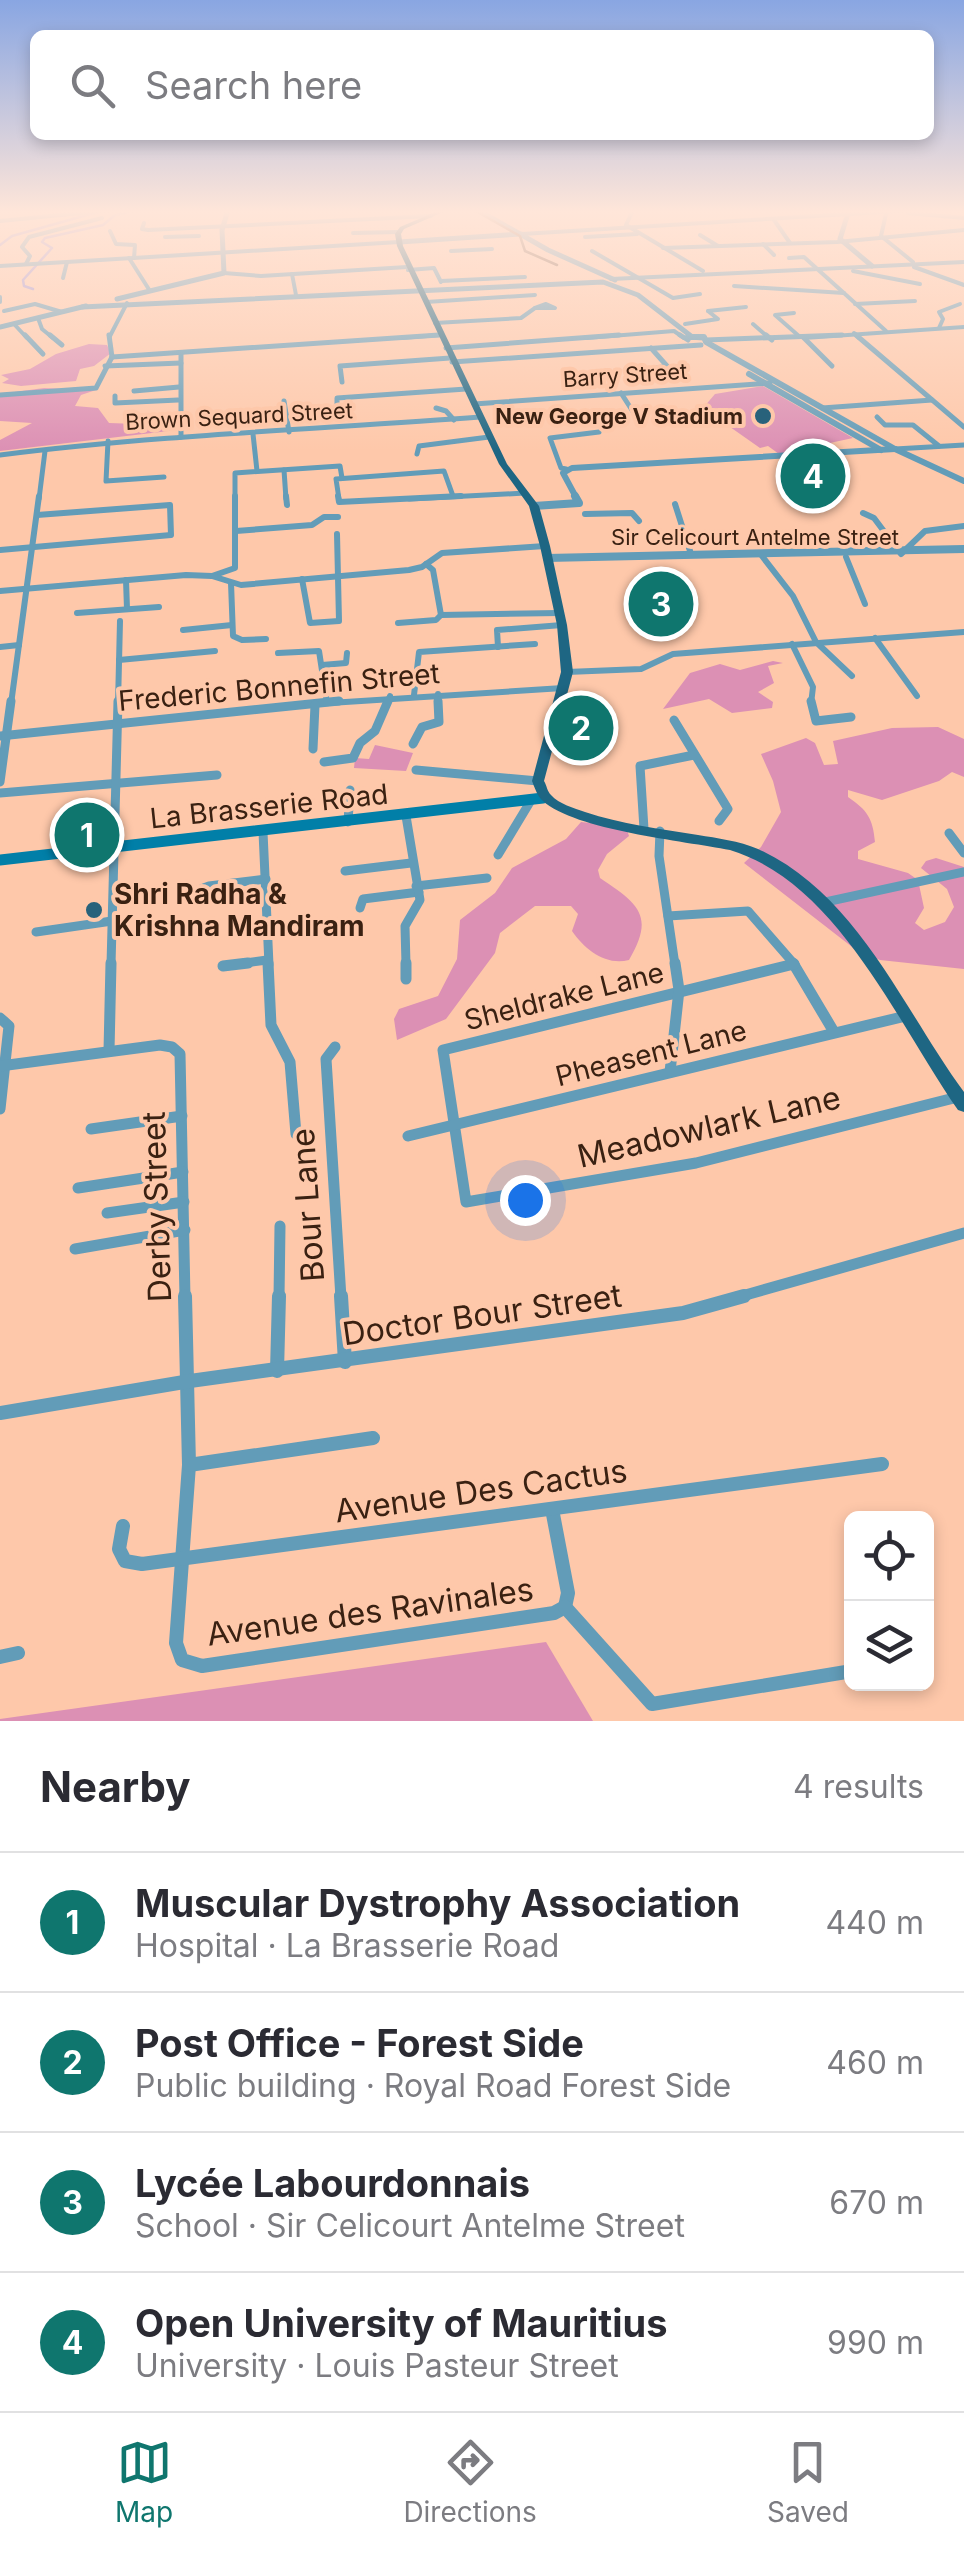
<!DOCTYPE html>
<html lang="en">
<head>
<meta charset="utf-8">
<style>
  :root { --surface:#fff; --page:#f2f2f3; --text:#2b2b33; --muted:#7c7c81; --line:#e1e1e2; --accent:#0f766e }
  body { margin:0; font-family:Inter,sans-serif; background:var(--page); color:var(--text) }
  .controls { position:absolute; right:30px; bottom:30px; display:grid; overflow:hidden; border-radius:15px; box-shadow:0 5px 15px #0003 }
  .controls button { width:90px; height:90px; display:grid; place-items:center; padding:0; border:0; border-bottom:2px solid var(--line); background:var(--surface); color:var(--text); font:50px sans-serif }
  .you { position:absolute; left:525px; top:1200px; width:35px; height:35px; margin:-25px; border:8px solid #fff; border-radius:50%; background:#1a73e8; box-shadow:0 0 0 15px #1a73e833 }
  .badge { display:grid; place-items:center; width:65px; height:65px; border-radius:50%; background:var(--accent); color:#fff; font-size:32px; font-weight:700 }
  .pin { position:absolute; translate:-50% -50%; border:5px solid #fff; box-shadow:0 2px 10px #0006 }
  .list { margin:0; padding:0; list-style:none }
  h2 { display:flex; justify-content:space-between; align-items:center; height:130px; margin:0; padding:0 40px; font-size:42px }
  h2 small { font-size:32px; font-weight:400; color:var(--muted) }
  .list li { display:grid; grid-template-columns:65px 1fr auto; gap:30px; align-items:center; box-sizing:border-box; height:140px; padding:0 40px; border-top:2px solid var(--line) }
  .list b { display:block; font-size:38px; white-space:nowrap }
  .list p { margin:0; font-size:32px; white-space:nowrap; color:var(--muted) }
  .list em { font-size:32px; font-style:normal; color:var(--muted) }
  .icon { flex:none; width:55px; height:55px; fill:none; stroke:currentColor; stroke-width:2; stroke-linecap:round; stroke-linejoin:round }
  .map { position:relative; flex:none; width:964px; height:1721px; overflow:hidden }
  .search { position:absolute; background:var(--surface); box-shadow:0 5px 15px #0003; left:30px; right:30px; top:30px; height:110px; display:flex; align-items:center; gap:25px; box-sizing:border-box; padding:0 35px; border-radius:15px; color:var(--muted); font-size:38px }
  .sheet { height:690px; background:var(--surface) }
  nav { display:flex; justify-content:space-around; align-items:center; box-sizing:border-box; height:140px; border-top:2px solid var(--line); background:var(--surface); font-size:28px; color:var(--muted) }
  nav a { display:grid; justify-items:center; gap:5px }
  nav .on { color:var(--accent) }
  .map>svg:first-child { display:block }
  .green { fill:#dc90b4 }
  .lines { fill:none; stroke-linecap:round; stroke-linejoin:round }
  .stream { stroke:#9c92d9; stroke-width:2.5 }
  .minor-far5 { stroke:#629cb8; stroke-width:4 }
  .minor-far4 { stroke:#629cb8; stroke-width:5 }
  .minor-far3 { stroke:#629cb8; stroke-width:6 }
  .minor-far2 { stroke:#629cb8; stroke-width:9 }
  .minor-far1 { stroke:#629cb8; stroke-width:11 }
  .minor { stroke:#629cb8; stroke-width:14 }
  .tertiary-far2 { stroke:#629cb8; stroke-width:5 }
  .tertiary-far1 { stroke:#629cb8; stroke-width:6 }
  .tertiary { stroke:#629cb8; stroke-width:8 }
  .secondary { stroke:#017fa8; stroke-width:11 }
  .primary { fill:#1e6683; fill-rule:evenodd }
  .tram { stroke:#85614c; stroke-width:2.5 }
  .poi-dot { fill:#28627b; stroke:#fec8aa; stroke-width:4 }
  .labels { text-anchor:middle; stroke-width:8; stroke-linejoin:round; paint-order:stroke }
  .far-street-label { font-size:22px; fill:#3a2112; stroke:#fec8aa }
  .far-poi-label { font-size:22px; font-weight:bold; fill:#3a2112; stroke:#fec8aa; text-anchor:end }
  .street-label { font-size:28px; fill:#3a2112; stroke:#fec8aa }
  .poi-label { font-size:28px; font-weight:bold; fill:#3a2112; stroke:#fec8aa; text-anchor:start }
  .near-street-label { font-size:32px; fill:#3a2112; stroke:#fec8aa }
</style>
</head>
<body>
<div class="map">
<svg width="964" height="1721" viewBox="0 0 964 1721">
  <rect width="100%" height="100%" fill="#fec8aa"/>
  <g class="green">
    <polygon points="89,344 107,345 111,353 94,366 80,369 76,381 21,386 2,383 9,379 1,375 30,369 56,354"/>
    <polygon points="763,386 853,438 779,454 768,446 760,448 703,408 715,394"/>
    <polygon points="44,388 96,390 81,395 75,406 98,408 109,423 137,424 172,415 177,420 177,430 0,451 0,440 32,423 0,421 0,394"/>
    <polygon points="773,661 783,663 768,666 774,683 758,692 773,702 772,708 732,713 709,699 663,709 690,673 720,664 740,670"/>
    <path d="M938,727l26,12v38l-12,-5 -13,9 -57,19 -34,-10v7c19,13 25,21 27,45l-17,9v8l50,14 10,7 6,28 -9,15 9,7 21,-8 9,-15 -7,-18 -26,-21 5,-7 10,-3 28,9v102l-84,-9 -24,-10 -112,-87 17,-16 20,-35 -8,-31 -12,-27 45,-16 9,5 9,22 14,-1 -5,-23 59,-13z"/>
    <polygon points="375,745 413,753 406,771 354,768 355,758 369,759"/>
    <path d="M581,822l45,5 3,9 -22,18 -9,16 2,8c39,26 55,38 29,82 -23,6 -44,-10 -57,-29l6,-17 -7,-8h-36l-35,27 -5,20 -49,66 -49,21 -3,-21 5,-10 39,-13 19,-37 3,-39 35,-27 17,-25 54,-29z"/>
    <polygon points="546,1642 593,1721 0,1721 0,1719"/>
  </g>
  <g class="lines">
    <g class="stream">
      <polyline points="0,245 12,236 94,213"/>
      <polyline points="33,289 24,286 23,280 52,248 42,242 45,238 103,225 115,215 139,210"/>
    </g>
    <g class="minor-far5">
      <polyline points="10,210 31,210"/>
      <polyline points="633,210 626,225 703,271"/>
      <polyline points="908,213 964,218"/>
      <polyline points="886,214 881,236 913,262"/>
      <polyline points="774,220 790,243"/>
      <polyline points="0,221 111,210"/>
      <polyline points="144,223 142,229 148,230 431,216"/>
      <polyline points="110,231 116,244 135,245 134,258"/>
      <polyline points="353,233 398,232"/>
      <polyline points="522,234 914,210"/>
      <polyline points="700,235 718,246"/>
      <polyline points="165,237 199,236"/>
      <polyline points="585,237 637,234"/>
      <polyline points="763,244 774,255"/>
      <polyline points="663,248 837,242 964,230"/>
      <polyline points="451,251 492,249"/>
      <polyline points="592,251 673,298 700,294"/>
      <polyline points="129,258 150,291"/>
      <polyline points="789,258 804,257 886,331"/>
      <polyline points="26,264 30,256 22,247 29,237 102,218"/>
      <polyline points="0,266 399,242"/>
      <polyline points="914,267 964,285"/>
      <polyline points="408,270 434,268 441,282"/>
      <polyline points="853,271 920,284"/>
      <polyline points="224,273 261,276 407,267"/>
      <polyline points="292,274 296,295"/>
      <polyline points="63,278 67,262"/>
      <polyline points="611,279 964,262"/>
      <polyline points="441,281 525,277"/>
      <polyline points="734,286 844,293"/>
      <polyline points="0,297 0,302"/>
      <polyline points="426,302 535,295"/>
      <polygon points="546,304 555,308 535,308"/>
      <polyline points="855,304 915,301"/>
      <polyline points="4,311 35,304 62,312"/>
      <polyline points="708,311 746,307"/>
      <polyline points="794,313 775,315 800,337"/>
      <polyline points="38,318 42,329 53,338"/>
      <polyline points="435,323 521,318 535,308"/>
      <polyline points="14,324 27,338"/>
      <polyline points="685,324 718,319 708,311"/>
      <polyline points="753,324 769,338"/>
      <polyline points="939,328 943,319 939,312 960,304"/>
      <polyline points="854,333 859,338"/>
      <polyline points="109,338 127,303"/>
      <polyline points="401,338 440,335"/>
      <polyline points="586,338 674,331 684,338"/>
      <polyline points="804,338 964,327"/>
    </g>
    <g class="minor-far4">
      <polyline points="25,335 43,354"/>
      <polyline points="50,335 62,345"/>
      <polyline points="109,335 112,357"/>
      <polyline points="680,335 688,340"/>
      <polyline points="766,335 772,340"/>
      <polyline points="856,335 964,427"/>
      <polyline points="803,337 832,366"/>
      <polyline points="706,340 842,335"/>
      <polyline points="446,348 619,335"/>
      <polyline points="651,348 667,366 657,368"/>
      <polyline points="181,353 181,437"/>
      <polyline points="112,357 439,335"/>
      <polyline points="452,362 701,345"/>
      <polyline points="105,366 181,363"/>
      <polyline points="342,382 340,366 450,358"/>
      <polyline points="134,391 179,387"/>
      <polyline points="621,393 639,421"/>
      <polyline points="0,395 96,388 112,357"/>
      <polyline points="115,396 115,403 178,400"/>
      <polyline points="284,401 289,432"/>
      <polyline points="474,404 770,383"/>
      <polyline points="436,408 446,411 454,420"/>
      <polyline points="822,408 932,400"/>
      <polyline points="331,410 337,409 337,398 466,389"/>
      <polyline points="877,417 885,425 913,425 939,446"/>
      <polyline points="253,434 257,471"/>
      <polyline points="108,441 106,481 164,477"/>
      <polyline points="895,449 964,445"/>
      <polyline points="417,454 419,446 489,437"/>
      <path d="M0,455c159,-20 320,-26 480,-38"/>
      <polyline points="566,469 561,468 550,438 599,432"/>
      <polyline points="284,470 286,499"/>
      <polyline points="39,499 45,451"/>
      <polyline points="235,499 235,473 340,466 342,478"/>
      <polyline points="339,499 336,479 444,471 453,496"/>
      <polyline points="409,499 525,493"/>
    </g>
    <g class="minor-far3">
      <polyline points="286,496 287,505"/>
      <polyline points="338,496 339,502 461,496"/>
      <polyline points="675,504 691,554"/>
      <polyline points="863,513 874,518 901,554 925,531 964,526"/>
      <polyline points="585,514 632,513 639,521"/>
      <polyline points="236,531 312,525 324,517 338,517"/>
      <polyline points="0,550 171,535 170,505 37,515"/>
      <polyline points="762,556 793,596 816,642 852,676"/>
      <polyline points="846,557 865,604"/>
      <polyline points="426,564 433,570 441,615 559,613"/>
      <polyline points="212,576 235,568 235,496"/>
      <polyline points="302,579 310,623 339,621 337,534"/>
      <polyline points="126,580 127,609"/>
      <polyline points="231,583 233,636 242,640 266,639"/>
      <polyline points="0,591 186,575 212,576 241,585 409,570 422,567 442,553 545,546"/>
      <polyline points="77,613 159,607"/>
      <polyline points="398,623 436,620 441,615"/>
      <polyline points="183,630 232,625"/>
      <polyline points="875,638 917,696"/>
      <polyline points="792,644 813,687 811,704"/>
      <polyline points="0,647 19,645"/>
      <polyline points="498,647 497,630 562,625"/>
      <polyline points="278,653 319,651 327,703"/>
      <polyline points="119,660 215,651"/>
      <polyline points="322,665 346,663 347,653"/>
      <polyline points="567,672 641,669 673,654 964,632"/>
      <polyline points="438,694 438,704"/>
      <polyline points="414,695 419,652 535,644"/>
      <polyline points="11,704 39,496"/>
      <polyline points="118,704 120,621"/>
      <polyline points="314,704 563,688"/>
      <polyline points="387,704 390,696"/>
    </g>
    <g class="minor-far2">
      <polyline points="811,701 816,721 851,717"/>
      <polyline points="674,720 728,809 719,821"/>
      <polyline points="0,736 339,701"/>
      <polyline points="413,744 422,727 439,722 438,701"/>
      <polyline points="313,749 315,705"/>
      <polyline points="324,762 353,758 360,743 375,731 388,701"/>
      <polyline points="416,770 538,781"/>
      <polyline points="0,782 11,701"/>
      <polyline points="0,793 217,775"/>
      <polyline points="348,822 350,790"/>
      <polyline points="644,829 640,766 694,755"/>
      <polyline points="660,831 659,856 675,965"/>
      <polyline points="263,832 269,965"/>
      <polyline points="949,833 964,853"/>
      <polyline points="498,855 530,802"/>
      <polyline points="345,871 411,863"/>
      <polyline points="416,886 487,878"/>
      <polyline points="182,896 209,886 266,879"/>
      <polyline points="821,903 964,872"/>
      <polyline points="360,908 363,899 419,892"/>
      <polyline points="668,916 748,911 795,965"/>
      <polyline points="36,932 112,921"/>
      <polyline points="111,965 118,701"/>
      <polyline points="230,965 267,960"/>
      <polyline points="406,965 405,926 420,900 406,816"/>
      <polyline points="790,965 794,964"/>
    </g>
    <g class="minor-far1">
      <polyline points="268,963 271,1025 290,1062 296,1134"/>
      <polyline points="406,963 406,979"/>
      <polyline points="793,963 834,1032"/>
      <polyline points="794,964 443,1050 466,1202 696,1163 958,1097"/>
      <polyline points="223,966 248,963"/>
      <polyline points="0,1018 9,1026 0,1109"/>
      <polyline points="335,1047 326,1059 341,1298"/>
      <polyline points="109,1051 111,963"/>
      <polyline points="0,1066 160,1045 172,1047 180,1054 185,1298"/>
      <polyline points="670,1072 679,990 675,963"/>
      <polyline points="91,1129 182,1116"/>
      <polyline points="408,1136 906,1016"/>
      <polyline points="78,1188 183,1172"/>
      <polyline points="107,1213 184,1202"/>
      <polyline points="75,1249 185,1230"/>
      <polyline points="279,1298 280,1226"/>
      <polyline points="735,1298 964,1233"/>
    </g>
    <g class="minor">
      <polyline points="185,1296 189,1465 176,1643 182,1660 202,1666 554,1613 565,1607"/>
      <polyline points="341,1296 345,1362"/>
      <polyline points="277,1371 279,1296"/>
      <polyline points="0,1413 190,1381 683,1313 744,1296"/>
      <polyline points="189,1465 373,1438"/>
      <polyline points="552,1509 568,1593 565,1607"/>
      <polyline points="123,1526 119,1549 125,1561 142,1564 882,1464"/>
      <polyline points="565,1607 652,1704 852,1671"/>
      <polyline points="0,1657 18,1653"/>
    </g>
    <g class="tertiary-far2">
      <polyline points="478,210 548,250 615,280"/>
      <polyline points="849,210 840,239 872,266"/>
      <polyline points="399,242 521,234"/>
      <polyline points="117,299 224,273 222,230 228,210"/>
      <polyline points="82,307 603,282 638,295 691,336"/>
      <polyline points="0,327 86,306"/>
      <polyline points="688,337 704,338"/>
    </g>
    <g class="tertiary-far1">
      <polyline points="688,337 704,337 706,342 895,449 964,481"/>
      <polyline points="749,374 881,450"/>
      <polyline points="577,499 563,473 572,468 895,449"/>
    </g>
    <g class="tertiary">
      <polyline points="534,506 579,503 575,496"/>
      <polyline points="547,558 964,549"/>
    </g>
    <polyline class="secondary" points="0,860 543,798"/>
    <path class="primary" d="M440,210h8l-44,19 -3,5 2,12 104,218 32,42 11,40 17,79 6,47 -29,109c3,5 3,10 7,14 8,9 23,13 34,17 36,12 75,17 113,23 19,3 41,6 60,14 99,45 145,160 206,243v20l-6,-2c-61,-87 -120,-227 -228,-260 -46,-9 -155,-20 -187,-49 -6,-5 -8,-13 -11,-20l29,-109 -4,-47 -17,-79 -11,-40 -30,-42 -102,-218 -2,-12 5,-7z"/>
    <polyline class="tram" points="474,210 520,236 525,251 557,265"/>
  </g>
  <linearGradient id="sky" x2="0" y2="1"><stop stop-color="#89a6e2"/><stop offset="0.47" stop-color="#ffe6d9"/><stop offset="1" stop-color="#ffe6d9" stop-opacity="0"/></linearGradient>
  <rect width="964" height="451" fill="url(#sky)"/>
  <g class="poi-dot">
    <circle cx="763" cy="416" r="10"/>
    <circle cx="94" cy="910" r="10"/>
  </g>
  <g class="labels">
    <g class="far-street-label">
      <text transform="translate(625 375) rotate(-4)" y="8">Barry Street</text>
      <text transform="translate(239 416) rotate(-3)" y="8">Brown Sequard Street</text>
      <text x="755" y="545">Sir Celicourt Antelme Street</text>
    </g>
    <g class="far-poi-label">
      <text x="743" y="424">New George V Stadium</text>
    </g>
    <g class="street-label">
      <text transform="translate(279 687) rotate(-5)" y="10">Frederic Bonnefin Street</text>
      <text transform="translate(269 806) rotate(-6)" y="10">La Brasserie Road</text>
      <text transform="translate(564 996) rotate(-14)" y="10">Sheldrake Lane</text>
      <text transform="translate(651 1053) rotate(-14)" y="10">Pheasent Lane</text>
    </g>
    <g class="poi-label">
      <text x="114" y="904">Shri Radha &amp;<tspan x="114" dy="32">Krishna Mandiram</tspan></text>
    </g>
    <g class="near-street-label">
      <text transform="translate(709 1127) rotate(-13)" y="11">Meadowlark Lane</text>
      <text transform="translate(308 1205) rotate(-94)" y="11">Bour Lane</text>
      <text transform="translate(157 1207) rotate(-92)" y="11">Derby Street</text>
      <text transform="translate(482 1315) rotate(-8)" y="11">Doctor Bour Street</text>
      <text transform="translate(481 1491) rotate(-8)" y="11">Avenue Des Cactus</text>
      <text transform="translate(370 1612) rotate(-8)" y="11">Avenue des Ravinales</text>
    </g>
  </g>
</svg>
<div class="controls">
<button><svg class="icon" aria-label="locate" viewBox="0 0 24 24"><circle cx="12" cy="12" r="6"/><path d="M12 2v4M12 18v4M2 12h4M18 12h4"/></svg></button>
<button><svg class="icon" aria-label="layers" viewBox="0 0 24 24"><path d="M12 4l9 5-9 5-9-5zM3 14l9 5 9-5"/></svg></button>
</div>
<div class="you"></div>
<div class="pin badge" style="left:87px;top:835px">1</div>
<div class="pin badge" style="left:581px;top:728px">2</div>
<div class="pin badge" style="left:661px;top:604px">3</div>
<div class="pin badge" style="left:813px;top:476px">4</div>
<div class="search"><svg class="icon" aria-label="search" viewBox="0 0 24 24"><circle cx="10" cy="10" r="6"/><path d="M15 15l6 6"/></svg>Search here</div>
</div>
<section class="sheet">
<h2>Nearby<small>4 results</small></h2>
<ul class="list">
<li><span class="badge">1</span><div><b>Muscular Dystrophy Association</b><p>Hospital · La Brasserie Road</p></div><em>440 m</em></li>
<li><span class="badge">2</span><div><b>Post Office - Forest Side</b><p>Public building · Royal Road Forest Side</p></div><em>460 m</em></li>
<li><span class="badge">3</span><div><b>Lycée Labourdonnais</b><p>School · Sir Celicourt Antelme Street</p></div><em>670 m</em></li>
<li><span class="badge">4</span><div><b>Open University of Mauritius</b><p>University · Louis Pasteur Street</p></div><em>990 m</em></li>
</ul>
</section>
<nav>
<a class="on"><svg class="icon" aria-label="map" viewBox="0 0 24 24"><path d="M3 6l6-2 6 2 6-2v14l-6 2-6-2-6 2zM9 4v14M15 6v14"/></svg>Map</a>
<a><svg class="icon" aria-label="directions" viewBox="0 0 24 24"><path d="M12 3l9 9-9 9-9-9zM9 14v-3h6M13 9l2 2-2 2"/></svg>Directions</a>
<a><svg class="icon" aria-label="saved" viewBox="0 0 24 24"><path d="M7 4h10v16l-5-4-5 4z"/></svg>Saved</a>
</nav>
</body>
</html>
